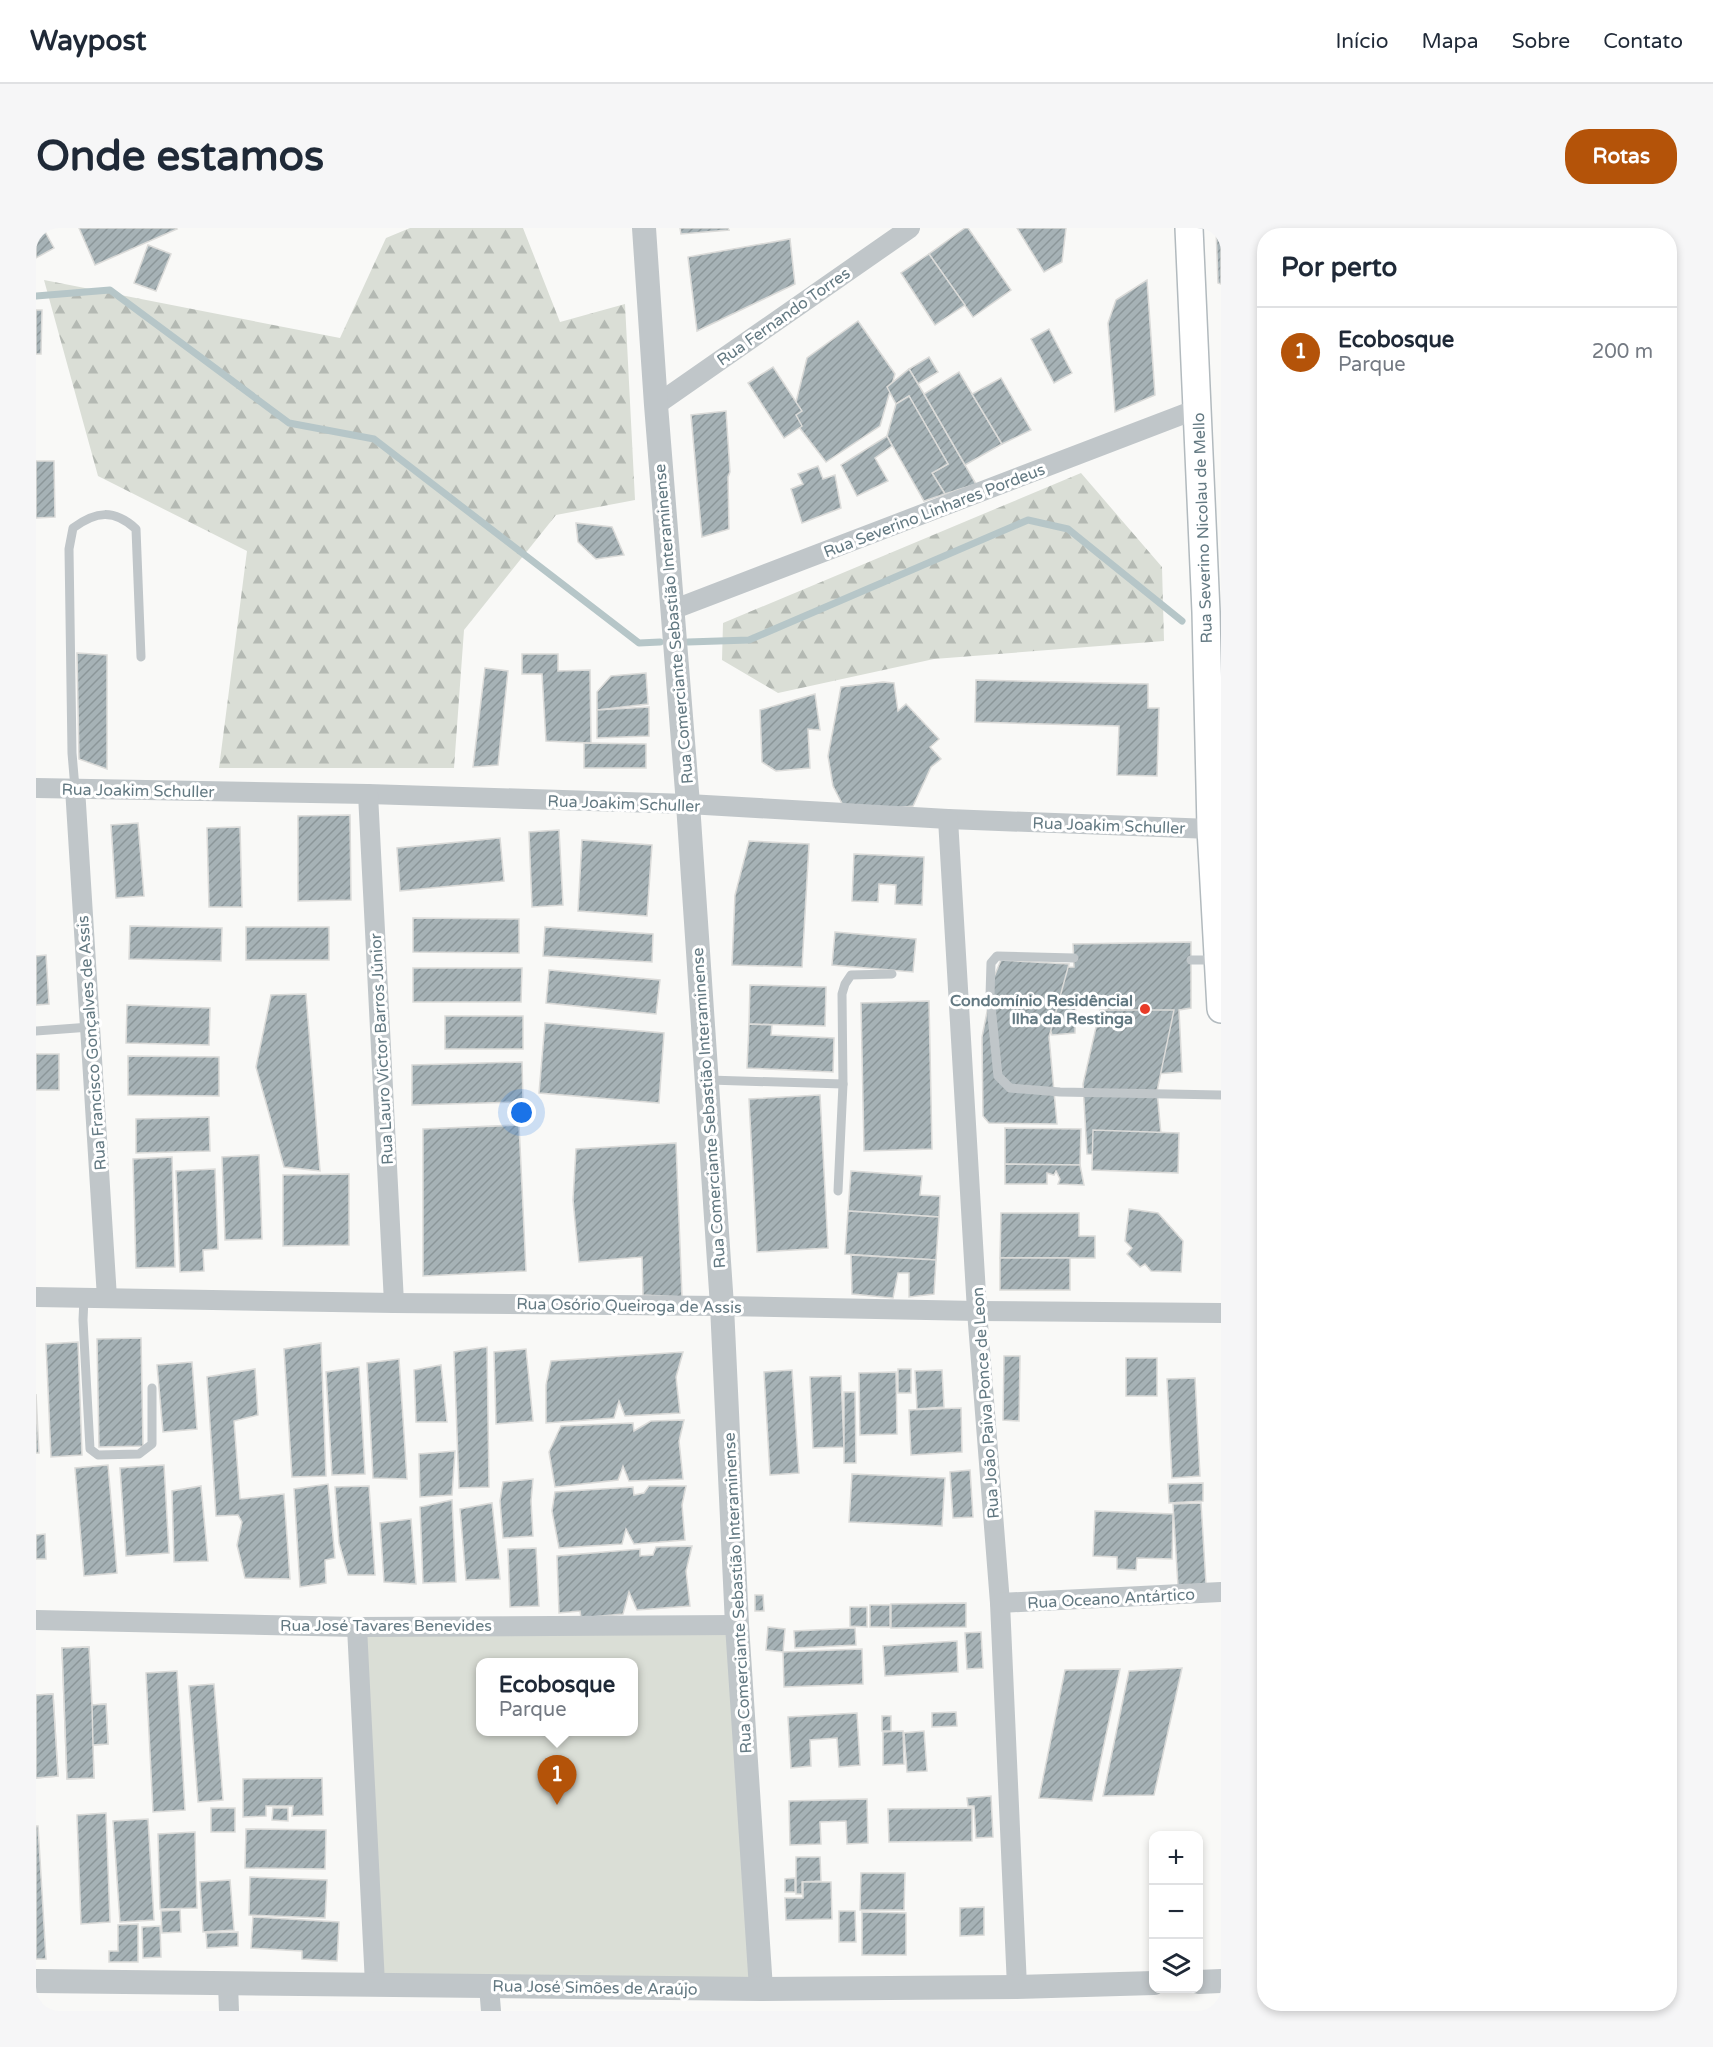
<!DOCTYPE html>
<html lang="pt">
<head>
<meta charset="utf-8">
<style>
  :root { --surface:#fff; --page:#f6f6f7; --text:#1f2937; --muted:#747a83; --line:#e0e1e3; --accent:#b45309 }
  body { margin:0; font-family:"Varela Round",sans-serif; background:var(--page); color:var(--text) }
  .controls { position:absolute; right:18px; bottom:18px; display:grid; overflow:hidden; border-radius:12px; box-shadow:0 3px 9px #0003 }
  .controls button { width:54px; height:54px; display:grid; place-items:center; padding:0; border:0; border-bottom:2px solid var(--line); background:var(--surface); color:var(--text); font:30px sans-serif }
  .you { position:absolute; left:486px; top:885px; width:21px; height:21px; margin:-15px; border:4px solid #fff; border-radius:50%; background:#1a73e8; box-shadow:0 0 0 9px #1a73e833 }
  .badge { display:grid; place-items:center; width:39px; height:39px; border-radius:50%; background:var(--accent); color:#fff; font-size:20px; font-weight:700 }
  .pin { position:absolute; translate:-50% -50px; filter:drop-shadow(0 2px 3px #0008) }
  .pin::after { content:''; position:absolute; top:32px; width:21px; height:18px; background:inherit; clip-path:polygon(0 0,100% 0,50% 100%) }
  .popup { position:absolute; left:440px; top:1430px; width:162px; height:78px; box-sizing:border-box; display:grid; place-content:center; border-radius:12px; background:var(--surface); filter:drop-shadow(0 2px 4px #0005); font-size:20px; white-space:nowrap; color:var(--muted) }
  .popup b { font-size:22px; color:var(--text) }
  .popup::after { content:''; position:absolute; left:50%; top:100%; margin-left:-12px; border:12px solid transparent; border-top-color:var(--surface) }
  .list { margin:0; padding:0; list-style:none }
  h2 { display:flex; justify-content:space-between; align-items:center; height:78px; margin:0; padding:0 24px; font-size:26px }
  h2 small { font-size:20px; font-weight:400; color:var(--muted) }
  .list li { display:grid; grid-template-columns:39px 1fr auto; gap:18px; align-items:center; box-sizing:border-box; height:90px; padding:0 24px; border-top:2px solid var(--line) }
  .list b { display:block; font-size:22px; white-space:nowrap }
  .list p { margin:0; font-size:20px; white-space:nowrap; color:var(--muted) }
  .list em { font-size:20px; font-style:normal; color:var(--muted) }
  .icon { flex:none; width:33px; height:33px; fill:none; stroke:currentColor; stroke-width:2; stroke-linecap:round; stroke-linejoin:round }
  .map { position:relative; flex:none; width:1185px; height:1783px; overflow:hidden; border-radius:24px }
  header { display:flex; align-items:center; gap:36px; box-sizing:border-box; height:84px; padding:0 30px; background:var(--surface); border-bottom:2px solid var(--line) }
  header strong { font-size:28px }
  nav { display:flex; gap:33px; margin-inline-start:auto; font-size:21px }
  .intro { display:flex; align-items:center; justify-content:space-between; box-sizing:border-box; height:144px; padding:0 36px }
  h1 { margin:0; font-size:42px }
  .button { padding:15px 27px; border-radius:24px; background:var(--accent); color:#fff; font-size:21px; font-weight:700 }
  main { display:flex; gap:36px; padding:0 36px }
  aside { flex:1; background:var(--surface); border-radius:24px; box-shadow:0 3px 9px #0003 }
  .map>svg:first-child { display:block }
  .forest { fill:url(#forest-firs) }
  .green { fill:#daded6; fill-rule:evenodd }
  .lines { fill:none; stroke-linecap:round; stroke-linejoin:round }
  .stream { stroke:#b6c6c8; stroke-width:7 }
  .building { fill:url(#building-hatch); stroke:#dbdbd9; stroke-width:1.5 }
  .secondary-casing { stroke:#b2babe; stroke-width:30 }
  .service { stroke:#c0c6c9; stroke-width:9 }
  .minor { stroke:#c0c6c9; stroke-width:20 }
  .tertiary { stroke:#c0c6c9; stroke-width:24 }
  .secondary { stroke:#fff; stroke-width:27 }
  .poi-dot { fill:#e83b28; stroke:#fff; stroke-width:2 }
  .labels { text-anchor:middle; stroke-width:6; stroke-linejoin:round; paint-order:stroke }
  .street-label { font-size:16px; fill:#637982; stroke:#fff }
  .poi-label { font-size:16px; font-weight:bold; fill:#637982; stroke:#fff; text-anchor:end }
</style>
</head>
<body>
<header>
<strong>Waypost</strong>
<nav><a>Início</a><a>Mapa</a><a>Sobre</a><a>Contato</a></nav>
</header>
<div class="intro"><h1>Onde estamos</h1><a class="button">Rotas</a></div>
<main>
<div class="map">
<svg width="1185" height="1783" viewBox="0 0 1185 1783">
  <defs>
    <pattern id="forest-firs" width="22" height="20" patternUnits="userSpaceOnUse" patternTransform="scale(1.5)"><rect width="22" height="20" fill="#daded6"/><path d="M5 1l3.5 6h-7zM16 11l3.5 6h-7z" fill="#b4b9b3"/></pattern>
    <pattern id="building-hatch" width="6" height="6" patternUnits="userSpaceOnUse" patternTransform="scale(1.5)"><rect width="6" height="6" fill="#a6b2b6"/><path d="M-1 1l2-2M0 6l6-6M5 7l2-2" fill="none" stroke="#8b9699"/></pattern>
  </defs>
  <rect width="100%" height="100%" fill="#f9f9f7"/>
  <g class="forest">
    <polygon points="374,0 487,0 524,94 589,76 599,272 520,287 428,402 418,540 183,540 211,323 62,248 8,52 304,110 350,10"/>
    <polygon points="1045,245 1126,339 1128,413 898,431 742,465 686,432 687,395"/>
  </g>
  <path class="green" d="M701,1397l24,364 -386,-5 -18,-357zM444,1434h154v70h-154z"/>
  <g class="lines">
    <g class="stream">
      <polyline points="0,68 74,62 253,195 338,211 603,415 624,414"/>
      <polyline points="652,414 713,412 992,292 1032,301 1146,393"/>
    </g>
  </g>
  <g class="building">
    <polygon points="0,0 7,0 18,20 0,30"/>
    <polygon points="43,0 140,0 141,1 59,37"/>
    <polygon points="644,0 692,0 693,2 645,6"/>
    <polygon points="929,0 932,0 975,62 937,89 893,26"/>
    <polygon points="981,0 1030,0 1026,34 1008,44"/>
    <polygon points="1180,0 1185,0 1185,56 1182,55"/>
    <polygon points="754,11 759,56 661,103 652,29"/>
    <polygon points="112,17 135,26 120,63 98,55"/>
    <polygon points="893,26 929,77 899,97 865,45"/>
    <polygon points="1111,52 1119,167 1079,184 1072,95 1080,72"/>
    <polygon points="0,82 6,82 5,126 0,126"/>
    <polygon points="822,93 859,146 844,198 790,234 756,190 771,130"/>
    <polygon points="1013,101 1036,145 1018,155 995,111"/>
    <polygon points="893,129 902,144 882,156 873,141"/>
    <polygon points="737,139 766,183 760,187 766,198 748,210 712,155"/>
    <polygon points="873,141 888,166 940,256 909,266 896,245 912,236 873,168 860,176 851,159"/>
    <polygon points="923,144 966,216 929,237 888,166"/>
    <polygon points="965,150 995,202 966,216 936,166"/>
    <polygon points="873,168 912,236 896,245 909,266 888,273 851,208 860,176"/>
    <polygon points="690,183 694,244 692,249 693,301 666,309 655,187"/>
    <polygon points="851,208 856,218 839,230 852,253 821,268 805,237"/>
    <polygon points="0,233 18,233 19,289 0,290"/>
    <polygon points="782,238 787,251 799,247 805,280 766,295 755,261 767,256 762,246"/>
    <polygon points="540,295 576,299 588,327 560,331 542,314"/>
    <polygon points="41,425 71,427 71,541 43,531"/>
    <polygon points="486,426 522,426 522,443 554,442 555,515 510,513 506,446 486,446"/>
    <polygon points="449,440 472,443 462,537 437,539"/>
    <polygon points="610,445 612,476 561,482 561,464 575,448"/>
    <polygon points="940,452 1112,456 1112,480 1123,480 1121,548 1081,547 1083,498 939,494"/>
    <polygon points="847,454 858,455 862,483 870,476 903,511 894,519 905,531 895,539 877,578 811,585 797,558 792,528 805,459"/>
    <polygon points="779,466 784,502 772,501 774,540 740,543 726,534 724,482"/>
    <polygon points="613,479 613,508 561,510 561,482"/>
    <polygon points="548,515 610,516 610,540 548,540"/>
    <polygon points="314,587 315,672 262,673 262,588"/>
    <polygon points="102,595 108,668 80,670 75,597"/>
    <polygon points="204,599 206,679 173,679 171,600"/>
    <polygon points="523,602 527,677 496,679 493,604"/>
    <polygon points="464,610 468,653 364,663 361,620"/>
    <polygon points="546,612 616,617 611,688 542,683"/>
    <polygon points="713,613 773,616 766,739 696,737 699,667"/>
    <polygon points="818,626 888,629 886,677 859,676 860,657 843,656 842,674 816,673"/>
    <polygon points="377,690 483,691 483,725 377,724"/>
    <polygon points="94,698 186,700 185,733 93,731"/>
    <rect x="210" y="699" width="83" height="33"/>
    <polygon points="509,699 617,706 616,734 507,728"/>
    <polygon points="799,704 880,711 877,744 796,737"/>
    <polygon points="1155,714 1155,780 1143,782 1146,844 1120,846 1115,835 1101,836 1100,847 1071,848 1068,771 1040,772 1039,805 1016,807 1013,797 994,799 992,809 967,809 962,741 1038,739 1037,716"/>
    <polygon points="10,727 13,776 0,777 0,728"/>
    <polygon points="965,732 1033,736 1013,809 1021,896 953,895 947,888 946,809 958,749"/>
    <polygon points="377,740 486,740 485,774 377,774"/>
    <polygon points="513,742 624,752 620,786 510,775"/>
    <polygon points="714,757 790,759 789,798 713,796"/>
    <polygon points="270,766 284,943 248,939 220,839 235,767"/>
    <polygon points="893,773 896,921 828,923 825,775"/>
    <polygon points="91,777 174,780 173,817 90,815"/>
    <polygon points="1064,782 1138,782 1121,863 1127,928 1051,926 1047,856"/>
    <rect x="409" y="788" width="78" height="33"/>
    <polygon points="509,795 628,805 623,875 503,865"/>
    <polygon points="713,796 736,797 735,807 798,810 797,844 711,840"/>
    <rect x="0" y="826" width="23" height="36"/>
    <polygon points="92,828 183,829 183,868 92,867"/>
    <polygon points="486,834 487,874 376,877 376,837"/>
    <polygon points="784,867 792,1020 721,1024 713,871"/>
    <polygon points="173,889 174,923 100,925 100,891"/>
    <polygon points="483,897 490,1043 387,1048 387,901"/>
    <polygon points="969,900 1045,901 1044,937 969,936"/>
    <polygon points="1057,902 1143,905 1142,945 1056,942"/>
    <polygon points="640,915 646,1069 607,1067 606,1029 543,1034 537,972 540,921"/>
    <polygon points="223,927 226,1011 189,1012 186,929"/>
    <polygon points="136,929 139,1039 100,1040 97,931"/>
    <polygon points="969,936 1044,937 1048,957 1022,956 1024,951 1020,943 1018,947 1011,945 1011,956 969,956"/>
    <polygon points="179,941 182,1021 167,1022 168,1043 144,1044 140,943"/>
    <polygon points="815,943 886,948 884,967 904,968 903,989 812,983"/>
    <polygon points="313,946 313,1017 247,1018 247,947"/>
    <polygon points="1093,981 1122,985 1147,1013 1145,1044 1115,1043 1109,1036 1104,1039 1091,1026 1096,1020 1089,1013"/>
    <polygon points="812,983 903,989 900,1032 809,1026"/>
    <polygon points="965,985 1043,985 1043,1008 1059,1008 1059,1030 964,1030"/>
    <polygon points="815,1027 900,1032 898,1066 873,1069 873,1045 862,1045 857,1070 816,1066"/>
    <rect x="964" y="1030" width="70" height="32"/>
    <polygon points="105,1110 107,1218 63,1219 61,1111"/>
    <polygon points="42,1114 46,1227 15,1229 10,1116"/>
    <polygon points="285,1115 290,1248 256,1249 248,1121"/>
    <polygon points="451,1119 453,1259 423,1260 418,1124"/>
    <polygon points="490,1121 497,1193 460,1196 458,1124"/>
    <polygon points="647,1124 640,1149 644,1185 589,1188 583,1173 578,1190 510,1195 510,1157 515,1133"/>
    <polygon points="968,1128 984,1128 983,1193 967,1192"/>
    <rect x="1090" y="1130" width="31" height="38"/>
    <polygon points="363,1131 371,1251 337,1250 331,1135"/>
    <polygon points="156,1134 161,1201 127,1204 121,1137"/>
    <polygon points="405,1137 411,1194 380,1194 378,1142"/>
    <polygon points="323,1139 329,1246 296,1247 290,1144"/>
    <polygon points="219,1141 222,1187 198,1193 204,1271 248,1266 254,1351 209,1350 201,1317 206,1294 202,1287 180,1288 171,1149"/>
    <rect x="862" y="1141" width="13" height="24"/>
    <polygon points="756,1142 763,1245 734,1247 728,1144"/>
    <polygon points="906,1142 908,1179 881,1181 879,1143"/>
    <polygon points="860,1144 861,1206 824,1207 823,1145"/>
    <polygon points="805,1148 808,1219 777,1220 774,1149"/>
    <polygon points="1159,1150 1164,1248 1136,1250 1131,1151"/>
    <polygon points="808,1164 819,1164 820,1235 808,1235"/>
    <polygon points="0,1166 3,1225 0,1225"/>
    <polygon points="925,1180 926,1224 875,1227 873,1182"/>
    <polygon points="648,1192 643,1213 647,1251 593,1253 587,1238 582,1252 519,1259 513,1224 525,1198 597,1195 598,1203 615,1193"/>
    <polygon points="419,1223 416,1267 384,1269 383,1226"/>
    <polygon points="72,1237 81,1345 48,1348 39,1240"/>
    <polygon points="128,1237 133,1325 90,1328 84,1240"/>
    <polygon points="934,1242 937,1289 917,1290 914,1244"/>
    <polygon points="816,1246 909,1250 906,1298 813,1294"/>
    <polygon points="497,1251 495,1273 497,1308 467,1310 464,1273 467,1254"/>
    <polygon points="1167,1255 1167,1273 1133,1275 1132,1256"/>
    <polygon points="292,1256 299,1330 289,1332 290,1355 264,1359 258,1261"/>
    <polygon points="165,1258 172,1333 138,1334 136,1263"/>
    <polygon points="333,1258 339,1347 312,1347 303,1315 299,1259"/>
    <polygon points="613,1258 650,1258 646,1277 649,1312 598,1316 590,1301 586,1316 523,1320 516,1283 519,1264 597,1259 598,1267 608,1265"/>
    <polygon points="416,1272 420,1354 387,1355 384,1279"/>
    <polygon points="456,1275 464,1351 430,1352 424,1281"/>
    <polygon points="1165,1275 1170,1356 1142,1358 1137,1276"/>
    <polygon points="1059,1283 1137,1286 1136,1331 1101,1330 1100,1342 1081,1341 1081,1329 1057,1328"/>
    <polygon points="375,1291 380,1356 348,1354 344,1295"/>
    <polygon points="9,1306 10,1331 0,1331 0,1307"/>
    <polygon points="656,1318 650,1343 654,1378 601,1382 593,1364 587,1386 545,1390 544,1383 523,1385 521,1328 604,1321 604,1328 617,1327 620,1319"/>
    <polygon points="500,1320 503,1378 474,1379 472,1321"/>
    <polygon points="719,1367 727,1367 728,1383 719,1383"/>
    <polygon points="930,1375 930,1399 855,1400 855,1376"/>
    <rect x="834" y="1377" width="20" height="22"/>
    <polygon points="814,1379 831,1379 831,1399 814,1398"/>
    <polygon points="732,1399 749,1401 747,1424 730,1422"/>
    <polygon points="819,1400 820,1417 759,1420 758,1403"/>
    <polygon points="945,1404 947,1440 931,1441 929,1405"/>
    <polygon points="921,1413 922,1444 849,1448 847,1418"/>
    <polygon points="53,1419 58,1550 31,1551 26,1420"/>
    <polygon points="53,1419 56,1477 70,1476 72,1516 57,1517 58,1550 31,1551 26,1420"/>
    <polygon points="826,1421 827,1456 748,1459 747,1424"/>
    <polygon points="1146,1440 1118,1567 1067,1568 1093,1443"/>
    <polygon points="1084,1441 1056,1573 1003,1570 1029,1442"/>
    <polygon points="141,1443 149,1582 117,1584 110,1445"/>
    <polygon points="178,1456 187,1572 162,1574 153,1458"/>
    <polygon points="17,1466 22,1548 0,1550 0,1467"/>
    <polygon points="17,1466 22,1548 0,1550 0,1467"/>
    <polygon points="70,1476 72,1516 57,1517 56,1477"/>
    <polygon points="920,1484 921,1498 896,1499 896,1485"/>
    <polygon points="821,1485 824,1537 803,1539 801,1510 774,1512 775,1538 755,1540 752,1489"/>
    <rect x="846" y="1488" width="9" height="15"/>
    <polygon points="867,1503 868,1536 847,1537 847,1504"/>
    <polygon points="888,1503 891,1543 871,1544 868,1505"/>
    <polygon points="286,1550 287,1587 256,1588 257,1578 230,1578 230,1588 207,1589 207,1551"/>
    <polygon points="955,1568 957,1609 940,1610 938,1578 932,1578 931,1570"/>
    <polygon points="831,1571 832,1615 811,1616 810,1593 784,1594 785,1616 754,1617 753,1573"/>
    <rect x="175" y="1580" width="24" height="24"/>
    <polygon points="237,1580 252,1580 252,1593 236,1592"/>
    <polygon points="936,1580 936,1613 853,1614 852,1581"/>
    <polygon points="70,1585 74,1694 45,1696 41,1587"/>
    <polygon points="112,1591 118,1692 84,1694 77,1593"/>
    <polygon points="0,1598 2,1598 10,1731 0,1731"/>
    <polygon points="210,1601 290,1602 289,1641 209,1640"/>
    <polygon points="159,1604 161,1680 124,1681 122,1606"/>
    <polygon points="760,1629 784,1629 785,1653 766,1654 766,1666 760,1666"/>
    <polygon points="825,1645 869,1645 868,1682 824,1682"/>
    <polygon points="214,1649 291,1652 289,1690 213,1687"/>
    <polygon points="759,1650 759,1664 749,1664 749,1651"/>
    <polygon points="194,1652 198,1702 167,1704 164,1654"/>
    <polygon points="767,1654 795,1654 796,1691 750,1692 749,1670 767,1670"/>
    <polygon points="948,1679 948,1707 924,1708 924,1680"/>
    <polygon points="144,1682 145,1704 126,1705 125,1683"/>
    <polygon points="803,1683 819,1683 820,1714 803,1714"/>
    <polygon points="826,1684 870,1685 870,1727 826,1727"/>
    <polygon points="217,1689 303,1694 301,1733 266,1731 266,1723 215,1720"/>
    <polygon points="102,1696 102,1734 73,1734 73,1723 82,1723 82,1697"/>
    <polygon points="124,1698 125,1729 107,1730 106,1699"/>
    <polygon points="202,1704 202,1718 171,1720 170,1705"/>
  </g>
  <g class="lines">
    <g class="secondary-casing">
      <polyline id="secondary" points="1153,0 1170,384 1175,601 1185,781"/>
    </g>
    <g class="service">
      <path d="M39,560l-3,-35 -3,-204 4,-21c23,-17 41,-19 63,1l5,128"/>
      <polyline points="1038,730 961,728 955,735 954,768 962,848 974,860 1024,864 1185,867"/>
      <polyline points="1155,732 1180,732"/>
      <polyline points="0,803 54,799"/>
      <polyline points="673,852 807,856 806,766 809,756 815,747 856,746"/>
      <polyline points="802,963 807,856"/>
      <polyline points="48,1070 47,1092 54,1221 62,1227 103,1226 116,1216 116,1160"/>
    </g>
    <g class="minor">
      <polyline points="620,177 874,0"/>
      <polyline points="636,382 1161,181"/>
      <polyline points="0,560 332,566 652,576 912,591 1175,601"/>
      <polyline points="39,560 71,1070"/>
      <polyline points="332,566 358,1075"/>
      <polyline points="912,591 941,1083 964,1375 981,1759"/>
      <polyline points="0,1069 358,1075 686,1078 941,1083 1185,1085"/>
      <polyline points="964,1375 1185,1364"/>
      <polyline points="0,1392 321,1399 701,1397"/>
      <polyline points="321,1399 339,1756"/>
      <polyline points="192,1756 193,1783"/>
      <polyline points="453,1758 455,1783"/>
    </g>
    <g class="tertiary">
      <polyline points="608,0 620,177 652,576 686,1078 701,1397 725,1761"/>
      <polyline points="0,1753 725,1761 981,1759 1118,1755"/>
      <polyline points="1162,1754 1185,1753"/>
    </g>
    <use href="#secondary" class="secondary"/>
  </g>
  <circle class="poi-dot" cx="1109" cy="781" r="6"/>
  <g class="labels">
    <g class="street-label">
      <text transform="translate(747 88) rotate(-35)" y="6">Rua Fernando Torres</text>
      <text transform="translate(898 282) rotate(-21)" y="6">Rua Severino Linhares Pordeus</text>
      <text transform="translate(1166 300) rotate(-92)" y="6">Rua Severino Nicolau de Mello</text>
      <text transform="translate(637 396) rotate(-95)" y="6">Rua Comerciante Sebastião Interaminense</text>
      <text transform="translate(102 562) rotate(1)" y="6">Rua Joakim Schuller</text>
      <text transform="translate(588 575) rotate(2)" y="6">Rua Joakim Schuller</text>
      <text transform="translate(1073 597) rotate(2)" y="6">Rua Joakim Schuller</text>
      <text transform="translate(55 815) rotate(-94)" y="6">Rua Francisco Gonçalves de Assis</text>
      <text transform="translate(345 821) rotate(-93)" y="6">Rua Lauro Victor Barros Júnior</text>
      <text transform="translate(672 880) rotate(-94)" y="6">Rua Comerciante Sebastião Interaminense</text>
      <text transform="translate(593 1077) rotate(1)" y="6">Rua Osório Queiroga de Assis</text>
      <text transform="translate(949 1175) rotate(-94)" y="6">Rua João Paiva Ponce de Leon</text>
      <text transform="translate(701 1365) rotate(-93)" y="6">Rua Comerciante Sebastião Interaminense</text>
      <text transform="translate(1075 1370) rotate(-3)" y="6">Rua Oceano Antártico</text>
      <text x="350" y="1403">Rua José Tavares Benevides</text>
      <text transform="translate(559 1759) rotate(1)" y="6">Rua José Simões de Araújo</text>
    </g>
    <g class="poi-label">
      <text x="1097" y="778">Condomínio Residêncial<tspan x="1097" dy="18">Ilha da Restinga</tspan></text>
    </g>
  </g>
</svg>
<div class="controls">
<button>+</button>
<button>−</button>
<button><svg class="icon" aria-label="layers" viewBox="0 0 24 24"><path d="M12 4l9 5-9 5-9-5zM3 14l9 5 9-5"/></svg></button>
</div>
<div class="you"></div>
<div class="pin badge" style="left:521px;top:1577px">1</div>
<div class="popup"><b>Ecobosque</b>Parque</div>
</div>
<aside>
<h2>Por perto<small></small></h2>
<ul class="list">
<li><span class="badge">1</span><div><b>Ecobosque</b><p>Parque</p></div><em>200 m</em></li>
</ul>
</aside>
</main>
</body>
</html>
